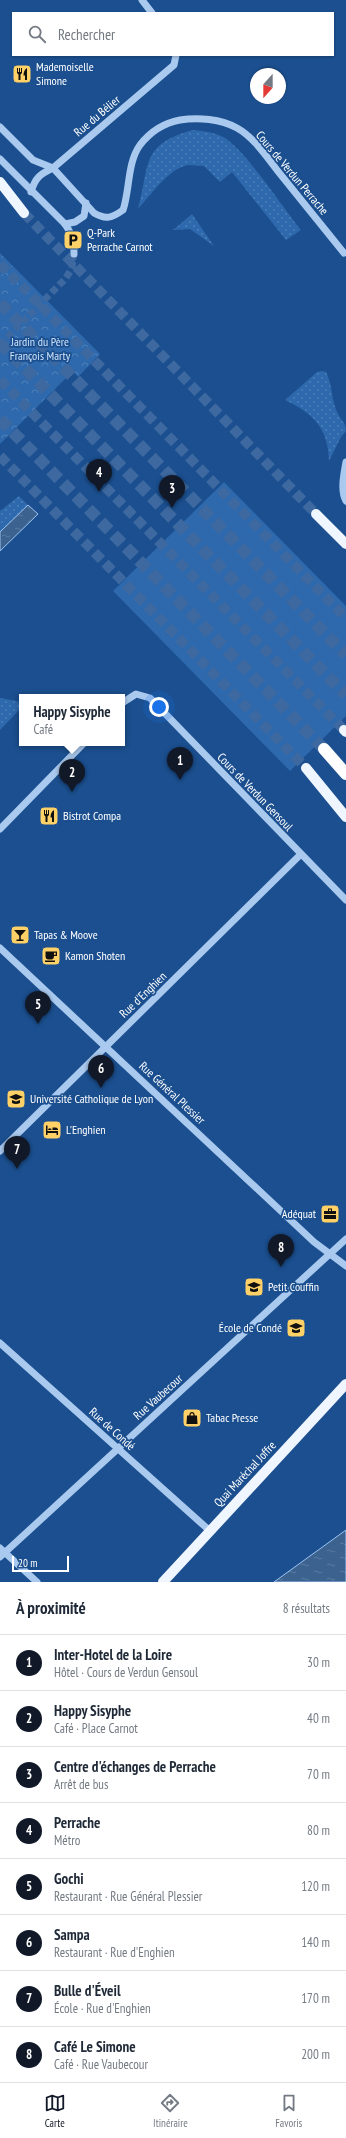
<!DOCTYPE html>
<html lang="fr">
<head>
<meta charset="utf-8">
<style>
  :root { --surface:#fff; --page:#f6f6f7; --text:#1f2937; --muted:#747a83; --line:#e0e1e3; --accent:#111827 }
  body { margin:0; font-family:"PT Sans Narrow",sans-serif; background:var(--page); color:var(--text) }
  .compass { position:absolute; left:250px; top:68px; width:36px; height:36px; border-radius:50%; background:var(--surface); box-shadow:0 1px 3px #0004; rotate:201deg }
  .scale { position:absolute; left:12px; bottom:10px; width:57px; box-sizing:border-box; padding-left:4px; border:2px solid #fff; border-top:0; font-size:11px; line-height:14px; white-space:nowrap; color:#fff; -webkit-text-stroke:3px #1b4f8f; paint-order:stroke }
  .you { position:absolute; left:159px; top:707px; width:14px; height:14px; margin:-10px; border:3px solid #fff; border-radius:50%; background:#1a73e8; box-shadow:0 0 0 6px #1a73e833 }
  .badge { display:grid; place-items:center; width:26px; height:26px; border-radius:50%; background:var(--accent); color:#fff; font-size:13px; font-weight:700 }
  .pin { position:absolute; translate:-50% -33px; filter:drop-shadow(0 1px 2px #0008) }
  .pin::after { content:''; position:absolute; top:21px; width:14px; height:12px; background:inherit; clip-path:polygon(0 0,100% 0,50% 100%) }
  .popup { position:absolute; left:19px; top:694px; width:106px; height:52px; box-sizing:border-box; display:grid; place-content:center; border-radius:0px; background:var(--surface); filter:drop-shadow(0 1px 3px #0005); font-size:13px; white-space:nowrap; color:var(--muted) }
  .popup b { font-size:15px; color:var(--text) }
  .popup::after { content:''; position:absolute; left:50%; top:100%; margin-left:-8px; border:8px solid transparent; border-top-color:var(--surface) }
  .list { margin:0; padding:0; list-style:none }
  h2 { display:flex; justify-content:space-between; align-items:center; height:52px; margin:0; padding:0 16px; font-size:17px }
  h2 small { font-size:13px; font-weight:400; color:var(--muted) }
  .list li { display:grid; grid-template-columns:26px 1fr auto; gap:12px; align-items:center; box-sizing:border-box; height:56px; padding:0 16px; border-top:1px solid var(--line) }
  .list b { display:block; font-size:15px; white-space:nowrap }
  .list p { margin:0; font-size:13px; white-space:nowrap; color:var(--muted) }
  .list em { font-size:13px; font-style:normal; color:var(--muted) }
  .icon { flex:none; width:22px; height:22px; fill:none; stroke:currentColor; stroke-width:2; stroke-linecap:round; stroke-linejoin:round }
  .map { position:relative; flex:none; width:346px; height:1582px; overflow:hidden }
  .search { position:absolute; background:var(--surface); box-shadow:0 1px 3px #0004; left:12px; right:12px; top:12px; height:44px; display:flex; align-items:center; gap:10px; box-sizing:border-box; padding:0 14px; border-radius:0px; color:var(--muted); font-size:15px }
  .sheet { height:500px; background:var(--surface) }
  nav { display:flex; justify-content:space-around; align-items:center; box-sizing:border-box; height:56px; border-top:1px solid var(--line); background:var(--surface); font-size:11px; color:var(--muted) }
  nav a { display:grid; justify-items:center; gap:2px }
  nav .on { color:var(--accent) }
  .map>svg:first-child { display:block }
  .grass { fill:url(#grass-dots) }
  .park { fill:url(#park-crowns) }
  .garden { fill:#2e69ad }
  .water { fill:url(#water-ripples); stroke:#9cc4f0 }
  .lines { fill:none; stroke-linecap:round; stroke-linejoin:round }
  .minor-tunnel { stroke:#3d69a0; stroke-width:7; stroke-dasharray:7 3.5; stroke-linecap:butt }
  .major-tunnel { stroke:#3d69a0; stroke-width:10; stroke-dasharray:10 5; stroke-linecap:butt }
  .highway-tunnel { stroke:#3d69a0; stroke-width:12; stroke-dasharray:12 6; stroke-linecap:butt }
  .minor { stroke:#a9c9ee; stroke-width:7 }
  .major { stroke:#f0f6ff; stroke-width:10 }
  .highway { stroke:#fff; stroke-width:12 }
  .labels { text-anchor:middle; stroke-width:3.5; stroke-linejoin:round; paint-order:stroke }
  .poi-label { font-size:12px; fill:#fff; stroke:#1b4f8f; text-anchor:start }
  .street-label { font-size:12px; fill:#fff; stroke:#1b4f8f }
  .park-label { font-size:12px; fill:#cfe3fa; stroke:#1b4f8f }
</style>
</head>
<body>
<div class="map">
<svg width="346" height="1582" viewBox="0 0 346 1582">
  <defs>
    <pattern id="grass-dots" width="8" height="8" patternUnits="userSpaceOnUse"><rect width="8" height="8" fill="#2e69ad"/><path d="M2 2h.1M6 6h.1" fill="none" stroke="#4d80b9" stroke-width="1.8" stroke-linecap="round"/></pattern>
    <pattern id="park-crowns" width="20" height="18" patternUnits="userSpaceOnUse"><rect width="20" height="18" fill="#2e69ad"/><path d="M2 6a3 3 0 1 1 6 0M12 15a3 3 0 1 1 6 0" fill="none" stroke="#4d80b9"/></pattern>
    <pattern id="water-ripples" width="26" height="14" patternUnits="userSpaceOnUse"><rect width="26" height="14" fill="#3c6290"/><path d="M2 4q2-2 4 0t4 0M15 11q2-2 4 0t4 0" fill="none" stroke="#597aa1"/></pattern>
  </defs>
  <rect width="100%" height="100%" fill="#1b4f8f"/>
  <g class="grass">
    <path d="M193,130c10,1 20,2 30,7 21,11 61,72 78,93l-15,10 -54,-68 -12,10 -16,-16c-5,0 -11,-1 -16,-1 -20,4 -37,30 -50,44 12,-43 2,-65 55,-79z"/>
    <polygon points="192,214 214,246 190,229 173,230"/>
    <path d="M322,371l4,1c7,13 5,29 12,42 3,6 8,9 8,17l-5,6 -12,24c-1,-33 -15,-47 -44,-61l32,-28z"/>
    <polygon points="19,496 28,505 0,532 0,511"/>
    <polygon points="0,698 22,702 22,707 0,730"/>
  </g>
  <polygon class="park" points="0,253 100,354 78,377 73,371 0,444"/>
  <polygon class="garden" points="224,482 346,606 346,716 290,771 113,591"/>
  <g class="water">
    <polygon points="28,505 38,514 0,551 0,532"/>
    <polygon points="346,1530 346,1582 274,1582"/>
  </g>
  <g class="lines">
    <polyline class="minor-tunnel" points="0,345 66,278 72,268 74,254"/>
    <g class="major-tunnel">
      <polyline points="24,213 316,514"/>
      <polyline points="0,264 346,618"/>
      <polyline points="0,380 344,730"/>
      <polyline points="0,456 306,768"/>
    </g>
    <g class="highway-tunnel">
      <polyline points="0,303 346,655"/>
      <polyline points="0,343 346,695"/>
      <polyline points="0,419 324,749"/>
    </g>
    <g class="minor">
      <polyline points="142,0 152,13"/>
      <path d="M0,127l33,33 20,8 41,45c12,7 18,5 29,-3 7,-20 4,-47 17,-65 10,-13 24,-22 40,-25 18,-3 41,-1 57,8 18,10 31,31 44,47 21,26 42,52 63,78"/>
      <path d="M0,159l65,65c7,10 9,17 9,30"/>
      <path d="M31,192c4,-14 9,-18 22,-24l121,-103 2,-10"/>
      <polyline points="65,224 75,222 84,216 86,203"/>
      <path d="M346,462c-2,11 -6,29 0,39"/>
      <polyline points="122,703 136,694 150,698 346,900"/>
      <polyline points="0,829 84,743"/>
      <polyline points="0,948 314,1242 346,1266"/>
      <polyline points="0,1151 300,855"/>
      <polyline points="0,1343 210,1531"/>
      <polyline points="0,1548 37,1582"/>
      <polyline points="0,1557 346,1239"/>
    </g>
    <g class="major">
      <polyline points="0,182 24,213"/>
      <polyline points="316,514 346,544"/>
      <polyline points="344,730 346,732"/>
      <polyline points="306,768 346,817"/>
      <polyline points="163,1582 346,1384"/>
    </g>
    <polyline class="highway" points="324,749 346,774"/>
  </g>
  <defs>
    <g id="restaurant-square" transform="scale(1)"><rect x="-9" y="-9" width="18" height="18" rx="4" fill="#ffd166" stroke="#1b4f8f"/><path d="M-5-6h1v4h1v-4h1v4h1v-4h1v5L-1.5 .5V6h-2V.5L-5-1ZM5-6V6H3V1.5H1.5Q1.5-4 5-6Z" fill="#111"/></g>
    <g id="parking-square" transform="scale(1)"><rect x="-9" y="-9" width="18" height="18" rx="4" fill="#ffd166" stroke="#1b4f8f"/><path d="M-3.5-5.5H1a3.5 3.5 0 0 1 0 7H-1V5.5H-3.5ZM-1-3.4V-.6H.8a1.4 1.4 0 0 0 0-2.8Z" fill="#111"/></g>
    <g id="bar-square" transform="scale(1)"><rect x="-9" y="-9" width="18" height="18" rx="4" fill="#ffd166" stroke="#1b4f8f"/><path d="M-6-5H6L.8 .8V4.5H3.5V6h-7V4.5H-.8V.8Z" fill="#111"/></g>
    <g id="cafe-square" transform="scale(1)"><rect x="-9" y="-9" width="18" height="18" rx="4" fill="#ffd166" stroke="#1b4f8f"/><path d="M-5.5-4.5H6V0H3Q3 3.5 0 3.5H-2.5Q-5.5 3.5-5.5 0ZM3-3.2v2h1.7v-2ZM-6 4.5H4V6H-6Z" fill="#111"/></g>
    <g id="university-square" transform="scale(1)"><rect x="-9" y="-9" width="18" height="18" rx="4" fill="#ffd166" stroke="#1b4f8f"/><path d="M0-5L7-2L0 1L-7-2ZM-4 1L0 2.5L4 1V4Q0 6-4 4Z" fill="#111"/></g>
    <g id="hotel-square" transform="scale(1)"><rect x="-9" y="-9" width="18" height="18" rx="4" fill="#ffd166" stroke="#1b4f8f"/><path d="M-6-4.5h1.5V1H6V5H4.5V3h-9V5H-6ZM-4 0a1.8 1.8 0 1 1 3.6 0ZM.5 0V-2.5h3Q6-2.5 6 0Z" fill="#111"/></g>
    <g id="office-square" transform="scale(1)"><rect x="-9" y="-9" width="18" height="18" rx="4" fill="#ffd166" stroke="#1b4f8f"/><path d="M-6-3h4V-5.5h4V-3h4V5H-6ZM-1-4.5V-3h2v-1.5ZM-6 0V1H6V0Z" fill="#111"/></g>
    <g id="school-square" transform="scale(1)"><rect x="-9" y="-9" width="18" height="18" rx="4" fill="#ffd166" stroke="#1b4f8f"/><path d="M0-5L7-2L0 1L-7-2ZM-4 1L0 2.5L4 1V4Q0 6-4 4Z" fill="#111"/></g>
    <g id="shop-square" transform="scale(1)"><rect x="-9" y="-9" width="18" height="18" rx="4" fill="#ffd166" stroke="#1b4f8f"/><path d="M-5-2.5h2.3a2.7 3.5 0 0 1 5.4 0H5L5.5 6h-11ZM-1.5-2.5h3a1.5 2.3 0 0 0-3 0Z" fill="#111"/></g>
  </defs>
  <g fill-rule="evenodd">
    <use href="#restaurant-square" x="22" y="74"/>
    <use href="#parking-square" x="73" y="240"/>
    <use href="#restaurant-square" x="49" y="816"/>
    <use href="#bar-square" x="20" y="935"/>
    <use href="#cafe-square" x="51" y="956"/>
    <use href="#university-square" x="16" y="1099"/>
    <use href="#hotel-square" x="52" y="1130"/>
    <use href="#office-square" x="330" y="1214"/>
    <use href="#school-square" x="254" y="1287"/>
    <use href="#university-square" x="296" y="1328"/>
    <use href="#shop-square" x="192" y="1418"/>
  </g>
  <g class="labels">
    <g class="poi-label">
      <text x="36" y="71">Mademoiselle<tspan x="36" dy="14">Simone</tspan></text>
      <text x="87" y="237">Q-Park<tspan x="87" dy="14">Perrache Carnot</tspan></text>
      <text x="63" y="820">Bistrot Compa</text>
      <text x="34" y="939">Tapas &amp; Moove</text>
      <text x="65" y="960">Kamon Shoten</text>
      <text x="30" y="1103">Université Catholique de Lyon</text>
      <text x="66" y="1134">L'Enghien</text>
      <text x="316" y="1218" text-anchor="end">Adéquat</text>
      <text x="268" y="1291">Petit Couffin</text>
      <text x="282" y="1332" text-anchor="end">École de Condé</text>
      <text x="206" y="1422">Tabac Presse</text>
    </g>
    <g class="street-label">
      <text transform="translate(97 116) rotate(-40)" y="4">Rue du Bélier</text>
      <text transform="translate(292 173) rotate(50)" y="4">Cours de Verdun Perrache</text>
      <text transform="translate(255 792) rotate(46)" y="4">Cours de Verdun Gensoul</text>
      <text transform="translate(143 995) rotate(-44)" y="4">Rue d'Enghien</text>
      <text transform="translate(172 1093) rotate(43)" y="4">Rue Général Plessier</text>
      <text transform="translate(158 1397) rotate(-42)" y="4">Rue Vaubecour</text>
      <text transform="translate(112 1429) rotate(42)" y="4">Rue de Condé</text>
      <text transform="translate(245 1474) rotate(-47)" y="4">Quai Maréchal Joffre</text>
    </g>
    <g class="park-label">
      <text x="40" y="346">Jardin du Père<tspan x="40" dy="14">François Marty</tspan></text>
    </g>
  </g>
</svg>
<svg class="compass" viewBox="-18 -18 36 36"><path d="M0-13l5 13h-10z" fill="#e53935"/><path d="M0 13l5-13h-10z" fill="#747a83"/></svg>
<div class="scale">20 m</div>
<div class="you"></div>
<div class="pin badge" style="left:180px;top:780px">1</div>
<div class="pin badge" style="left:72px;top:792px">2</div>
<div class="popup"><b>Happy Sisyphe</b>Café</div>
<div class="pin badge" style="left:172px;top:508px">3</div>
<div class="pin badge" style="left:99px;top:492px">4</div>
<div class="pin badge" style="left:38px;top:1024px">5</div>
<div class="pin badge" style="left:101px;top:1088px">6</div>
<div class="pin badge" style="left:17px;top:1169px">7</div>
<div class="pin badge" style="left:281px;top:1267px">8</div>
<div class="search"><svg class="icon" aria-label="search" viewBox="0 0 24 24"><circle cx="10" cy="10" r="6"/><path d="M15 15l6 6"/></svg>Rechercher</div>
</div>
<section class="sheet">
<h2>À proximité<small>8 résultats</small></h2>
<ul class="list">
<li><span class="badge">1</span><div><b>Inter-Hotel de la Loire</b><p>Hôtel · Cours de Verdun Gensoul</p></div><em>30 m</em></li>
<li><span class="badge">2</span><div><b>Happy Sisyphe</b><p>Café · Place Carnot</p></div><em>40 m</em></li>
<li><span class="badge">3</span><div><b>Centre d'échanges de Perrache</b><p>Arrêt de bus</p></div><em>70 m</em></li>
<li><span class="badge">4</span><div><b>Perrache</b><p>Métro</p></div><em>80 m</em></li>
<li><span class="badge">5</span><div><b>Gochi</b><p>Restaurant · Rue Général Plessier</p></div><em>120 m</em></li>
<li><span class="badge">6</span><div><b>Sampa</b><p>Restaurant · Rue d'Enghien</p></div><em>140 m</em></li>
<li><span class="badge">7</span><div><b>Bulle d'Éveil</b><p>École · Rue d'Enghien</p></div><em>170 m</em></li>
<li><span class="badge">8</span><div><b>Café Le Simone</b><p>Café · Rue Vaubecour</p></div><em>200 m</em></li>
</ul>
</section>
<nav>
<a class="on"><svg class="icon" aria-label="map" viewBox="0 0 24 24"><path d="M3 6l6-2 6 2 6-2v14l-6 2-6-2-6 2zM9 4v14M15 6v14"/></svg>Carte</a>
<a><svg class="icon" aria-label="directions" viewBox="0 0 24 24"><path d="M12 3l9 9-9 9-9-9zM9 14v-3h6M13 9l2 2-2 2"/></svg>Itinéraire</a>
<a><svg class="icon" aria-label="saved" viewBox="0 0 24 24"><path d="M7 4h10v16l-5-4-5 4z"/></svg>Favoris</a>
</nav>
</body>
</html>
